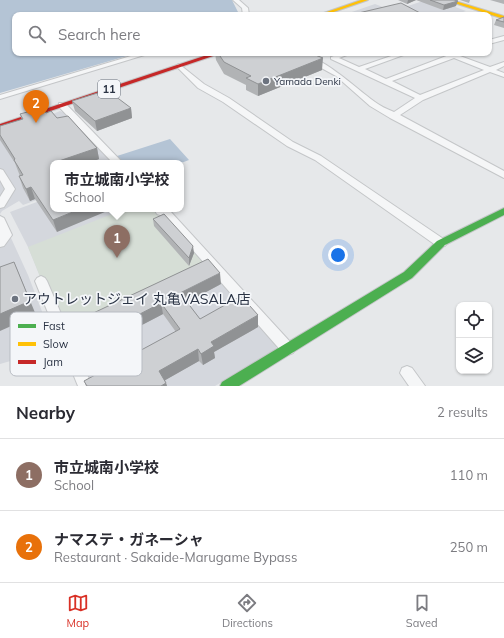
<!DOCTYPE html>
<meta charset="utf-8">
<style>
:root{--surface:#fff;--page:#f2f2f3;--text:#2b2b33;--muted:#7c7c81;--line:#e1e1e2;--accent:#d93025}
body{margin:0;font-family:Mulish,"Noto Sans JP",sans-serif;background:var(--page);color:var(--text)}
.controls{position:absolute;right:12px;bottom:12px;display:grid;overflow:hidden;border-radius:8px;box-shadow:0 1px 3px #0004}
.controls button{width:36px;height:36px;display:grid;place-items:center;padding:0;border:0;border-bottom:1px solid var(--line);background:var(--surface);color:var(--text);font:20px sans-serif}
.you{position:absolute;left:338px;top:255px;width:14px;height:14px;margin:-10px;border:3px solid #fff;border-radius:50%;background:#1a73e8;box-shadow:0 0 0 6px #1a73e833}
.badge{display:grid;place-items:center;width:26px;height:26px;border-radius:50%;background:var(--accent);color:#fff;font-size:13px;font-weight:700}
.pin{position:absolute;translate:-50% -33px;filter:drop-shadow(0 1px 2px #0008)}
.pin::after{content:'';position:absolute;top:21px;width:14px;height:12px;background:inherit;clip-path:polygon(0 0,100% 0,50% 100%)}
.popup{position:absolute;left:50px;top:160px;width:134px;height:52px;box-sizing:border-box;display:grid;place-content:center;border-radius:8px;background:var(--surface);filter:drop-shadow(0 1px 3px #0005);font-size:13px;white-space:nowrap;color:var(--muted)}
.popup b{font-size:15px;color:var(--text)}
.popup::after{content:'';position:absolute;left:50%;top:100%;margin-left:-8px;border:8px solid transparent;border-top-color:var(--surface)}
.list{margin:0;padding:0;list-style:none}
h2{display:flex;justify-content:space-between;align-items:center;height:52px;margin:0;padding:0 16px;font-size:17px}
h2 small{font-size:13px;font-weight:400;color:var(--muted)}
.list li{display:grid;grid-template-columns:26px 1fr auto;gap:12px;align-items:center;box-sizing:border-box;height:72px;padding:0 16px;border-top:1px solid var(--line)}
.list b{display:block;font-size:15px;white-space:nowrap}
.list p{margin:0;font-size:13px;white-space:nowrap;color:var(--muted)}
.list em{font-size:13px;font-style:normal;color:var(--muted)}
.icon{flex:none;width:22px;height:22px;fill:none;stroke:currentColor;stroke-width:2;stroke-linecap:round;stroke-linejoin:round}
.map{position:relative;flex:none;width:504px;height:386px;overflow:hidden}
.search{position:absolute;background:var(--surface);box-shadow:0 1px 3px #0004;left:12px;right:12px;top:12px;height:44px;display:flex;align-items:center;gap:10px;box-sizing:border-box;padding:0 14px;border-radius:8px;color:var(--muted);font-size:15px}
.sheet{height:196px;background:var(--surface)}
nav{display:flex;justify-content:space-around;align-items:center;box-sizing:border-box;height:56px;border-top:1px solid var(--line);background:var(--surface);font-size:11px;color:var(--muted)}
nav a{display:grid;justify-items:center;gap:2px}
nav .on{color:var(--accent)}
.map>svg:first-child{display:block}
.built{fill:#d4d7dd}
.green{fill:#d6ded6}
.water{fill:#b4c4d5}
.lines{fill:none;stroke-linecap:round;stroke-linejoin:round}
.street-casing{stroke:#c4c6c8;stroke-width:2}
.fast-casing{stroke:#c4c6c8;stroke-width:2}
.slow-casing{stroke:#c4c6c8;stroke-width:2}
.jam-casing{stroke:#c4c6c8;stroke-width:2}
.street{fill:#f5f6f7;fill-rule:evenodd}
.fast{fill:#4caf50;fill-rule:evenodd}
.slow{fill:#ffc107;fill-rule:evenodd}
.jam{fill:#c62828;fill-rule:evenodd}
.wall{fill:#b1b3b5}
.shaded-wall{fill:#909294}
.building{fill:#ced0d3;stroke:#909294}
.poi-dot{fill:#6c737f;stroke:#f4f6f9;stroke-width:1.5}
.labels{text-anchor:middle;stroke-width:3.5;stroke-linejoin:round;paint-order:stroke}
.far-poi-label{font-size:10px;fill:#2b3445;stroke:#f4f6f9;text-anchor:start}
.shield{fill:#f4f6f9;stroke:#676e7b;stroke-width:1}
.shield-label{font-size:11px;font-weight:bold;fill:#2b3445}
.near-poi-label{font-size:14px;fill:#2b3445;stroke:#f4f6f9;text-anchor:start}
.key{fill:#f4f6f9;stroke:#b8bcc3;stroke-width:1}
.key-label{font-size:11px;fill:#2b3445}
</style>
<div class="map">
<svg width="504" height="386" viewBox="0 0 504 386">
<rect width="100%" height="100%" fill="#e6e8ea"/>
<path class="built" d="M426,0h11l29,11 -12,4h-111l32,-11 18,7z
M60,111l7,3 46,49h-60v31l-30,11 -4,-4 -17,10 -2,3 28,61 28,73 -56,16v-227z
M53,196v13h100l6,7h5l113,130 -3,5 -59,35h-130l-57,-139 -18,-35z"/>
<path class="green" d="M125,209h28l6,7h5l46,53 -144,72 -38,-94z"/>
<path class="water" d="M0,0h232l6,12 -1,3h-222v38h122l-137,40z
M170,139l19,21 -8,3h-58l-6,-7z"/>
<g class="lines">
<g class="street-casing">
<path id="street" d="M233,0h6l9,8 1,7h-6l-1,-7z
M504,36v4l-15,4v-4z
M141,53h10l-151,46v-4z
M294,53c26,0 60,34 81,49 5,4 12,7 19,10l21,-14 -84,-39v-2l11,-4h10l-13,5 20,9 41,-14h9l-44,16 21,10 63,-24 1,-1 14,-1 -4,3 30,11 14,-5v4l-8,4 8,3v4l-14,-5 -67,28 -23,15 104,56v7l-114,-60 -20,-12 -34,-30zM454,58l30,12 -64,25 -28,-14z
M179,64l25,20 25,14 64,44 28,14 124,84 2,3 -2,3h-8l-122,-86 -28,-14 -64,-44 -25,-14 -21,-21v-2z
M59,103h6l58,60h-10l-54,-56z
M0,169l3,1 12,19 -11,18 -4,1v-11l5,-8 -5,-9z
M154,209h10l7,3 122,133 2,4 -2,4 -5,2 -5,-2 -120,-137 -6,-2z
M0,216l4,2 8,17 -8,11 -4,1z
M41,276l4,2 2,3 45,105h-14l-43,-105 2,-3z
M407,366l5,2 13,18h-16l-9,-13 2,-5z"/>
</g>
<g class="fast-casing">
<path id="fast" d="M504,208v7l-59,30 -33,33 -173,108h-19l2,-4 182,-110 33,-31z"/>
</g>
<g class="slow-casing">
<path id="slow" d="M361,0h7l-43,15h-7z
M445,0h7l52,16v3z"/>
</g>
<g class="jam-casing">
<path id="jam" d="M213,53h9l-222,75v-4z"/>
</g>
<use href="#street" class="street"/>
<use href="#fast" class="fast"/>
<use href="#slow" class="slow"/>
<use href="#jam" class="jam"/>
</g>
<path class="wall" d="M398,0h56l2,6 -13,4 -27,-10 -9,4z
M460,0h10l-1,3z
M490,0h14v4z
M504,17v11l-10,-3 2,-5z
M215,53h95l12,17 -64,26 -12,-6v-5l-22,-11 -8,-14z
M72,101l59,7 1,10 -35,13 -22,-20z
M46,113l11,5 40,30 2,11 -10,4h-36l4,69 -22,-33 -5,2 -7,-13 -4,-12h1l-2,-5 -3,-8 -15,-23v-14l22,-6 -2,-6z
M153,219l41,34 -5,13 -35,-40z
M221,284l-34,18 13,17 58,-4v12l-44,25 1,6 -12,7 -4,-4 -34,19 2,6h-81l-2,-5 92,-49 -13,-18 -23,12 -3,5 -53,26 -10,-21 -4,-12z"/>
<path class="shaded-wall" d="M408,0h8l-9,4z
M458,1l-2,5 -13,4 1,-5z
M323,58l-1,12 -64,26v-12z
M131,108l1,10 -35,13 -2,-10z
M97,148l2,11 -10,4h-36z
M31,187l4,12 -5,2 -4,-12z
M80,209h32l-55,23 -4,-12z
M193,246l1,7 -5,13v-8z
M14,262l22,53 -36,16v-17z
M220,273l1,11 -39,21 -2,-12z
M161,303l2,11 -23,12 -3,5 -53,26 -4,-11 58,-31z
M258,315v12l-44,25 1,6 -12,7 -2,-11 10,-12z
M198,349l1,12 -37,21 -3,-11z
M166,383l1,3h-6z"/>
<path class="building" d="M430,0h24l4,1 -14,4z
M401,3l21,11 -4,1h-68z
M504,17v5l-8,-2z
M218,53h92l13,5 -65,26 -12,-6 5,-2 -27,-14z
M107,90l24,18 -36,13 -23,-20z
M42,108l4,5 5,-2 6,7 11,-2 29,32 -44,15v46h27l-27,11 -22,-33 -5,2 -7,-13 4,-1 -9,-15 1,-1 -15,-24v-9l23,-7 -3,-5z
M164,214l29,32 -4,12 -36,-39z
M208,259l12,14 -40,20 20,26 41,-23 17,19 -47,27 3,4 -13,8 -3,-5 -39,22 7,12 -5,3h-74l-3,-5 96,-52 -19,-26 -23,12 -4,4 -54,27 -10,-22z
M14,262l16,39 -30,13v-47z"/>
<g class="poi-dot">
<circle cx="266" cy="81" r="4"/>
<circle cx="15" cy="299" r="4"/>
</g>
<g class="labels">
<g class="far-poi-label">
<text x="274" y="85">Yamada Denki</text>
</g>
<rect class="shield" x="98" y="80" width="22" height="18" rx="3"/>
<g class="shield-label">
<text x="109" y="93">11</text>
</g>
<g class="near-poi-label">
<text x="23" y="304">アウトレットジェイ 丸亀VASALA店</text>
</g>
</g>
<rect x="10" y="312" width="132" height="64" rx="6" class="key"/>
<rect x="18" y="324" width="18" height="4" fill="#4caf50"/>
<rect x="18" y="342" width="18" height="4" fill="#ffc107"/>
<rect x="18" y="360" width="18" height="4" fill="#c62828"/>
<g class="key-label">
<text x="43" y="330">Fast</text>
<text x="43" y="348">Slow</text>
<text x="43" y="366">Jam</text>
</g>
</svg>
<div class="controls">
<button><svg class="icon" aria-label="locate" viewBox="0 0 24 24"><circle cx="12" cy="12" r="6"/><path d="M12 2v4M12 18v4M2 12h4M18 12h4"/></svg></button>
<button><svg class="icon" aria-label="layers" viewBox="0 0 24 24"><path d="M12 4l9 5-9 5-9-5zM3 14l9 5 9-5"/></svg></button>
</div>
<div class="you"></div>
<div class="pin badge" style="left:117px;top:258px;background:#8d6e63">1</div>
<div class="popup"><b>市立城南小学校</b>School</div>
<div class="pin badge" style="left:36px;top:123px;background:#e8710a">2</div>
<div class="search"><svg class="icon" aria-label="search" viewBox="0 0 24 24"><circle cx="10" cy="10" r="6"/><path d="M15 15l6 6"/></svg>Search here</div>
</div>
<section class="sheet">
<h2>Nearby<small>2 results</small></h2>
<ul class="list">
<li><span class="badge" style="background:#8d6e63">1</span><div><b>市立城南小学校</b><p>School</p></div><em>110 m</em></li>
<li><span class="badge" style="background:#e8710a">2</span><div><b>ナマステ・ガネーシャ</b><p>Restaurant · Sakaide-Marugame Bypass</p></div><em>250 m</em></li>
</ul>
</section>
<nav>
<a class="on"><svg class="icon" aria-label="map" viewBox="0 0 24 24"><path d="M3 6l6-2 6 2 6-2v14l-6 2-6-2-6 2zM9 4v14M15 6v14"/></svg>Map</a>
<a><svg class="icon" aria-label="directions" viewBox="0 0 24 24"><path d="M12 3l9 9-9 9-9-9zM9 14v-3h6M13 9l2 2-2 2"/></svg>Directions</a>
<a><svg class="icon" aria-label="saved" viewBox="0 0 24 24"><path d="M7 4h10v16l-5-4-5 4z"/></svg>Saved</a>
</nav>
